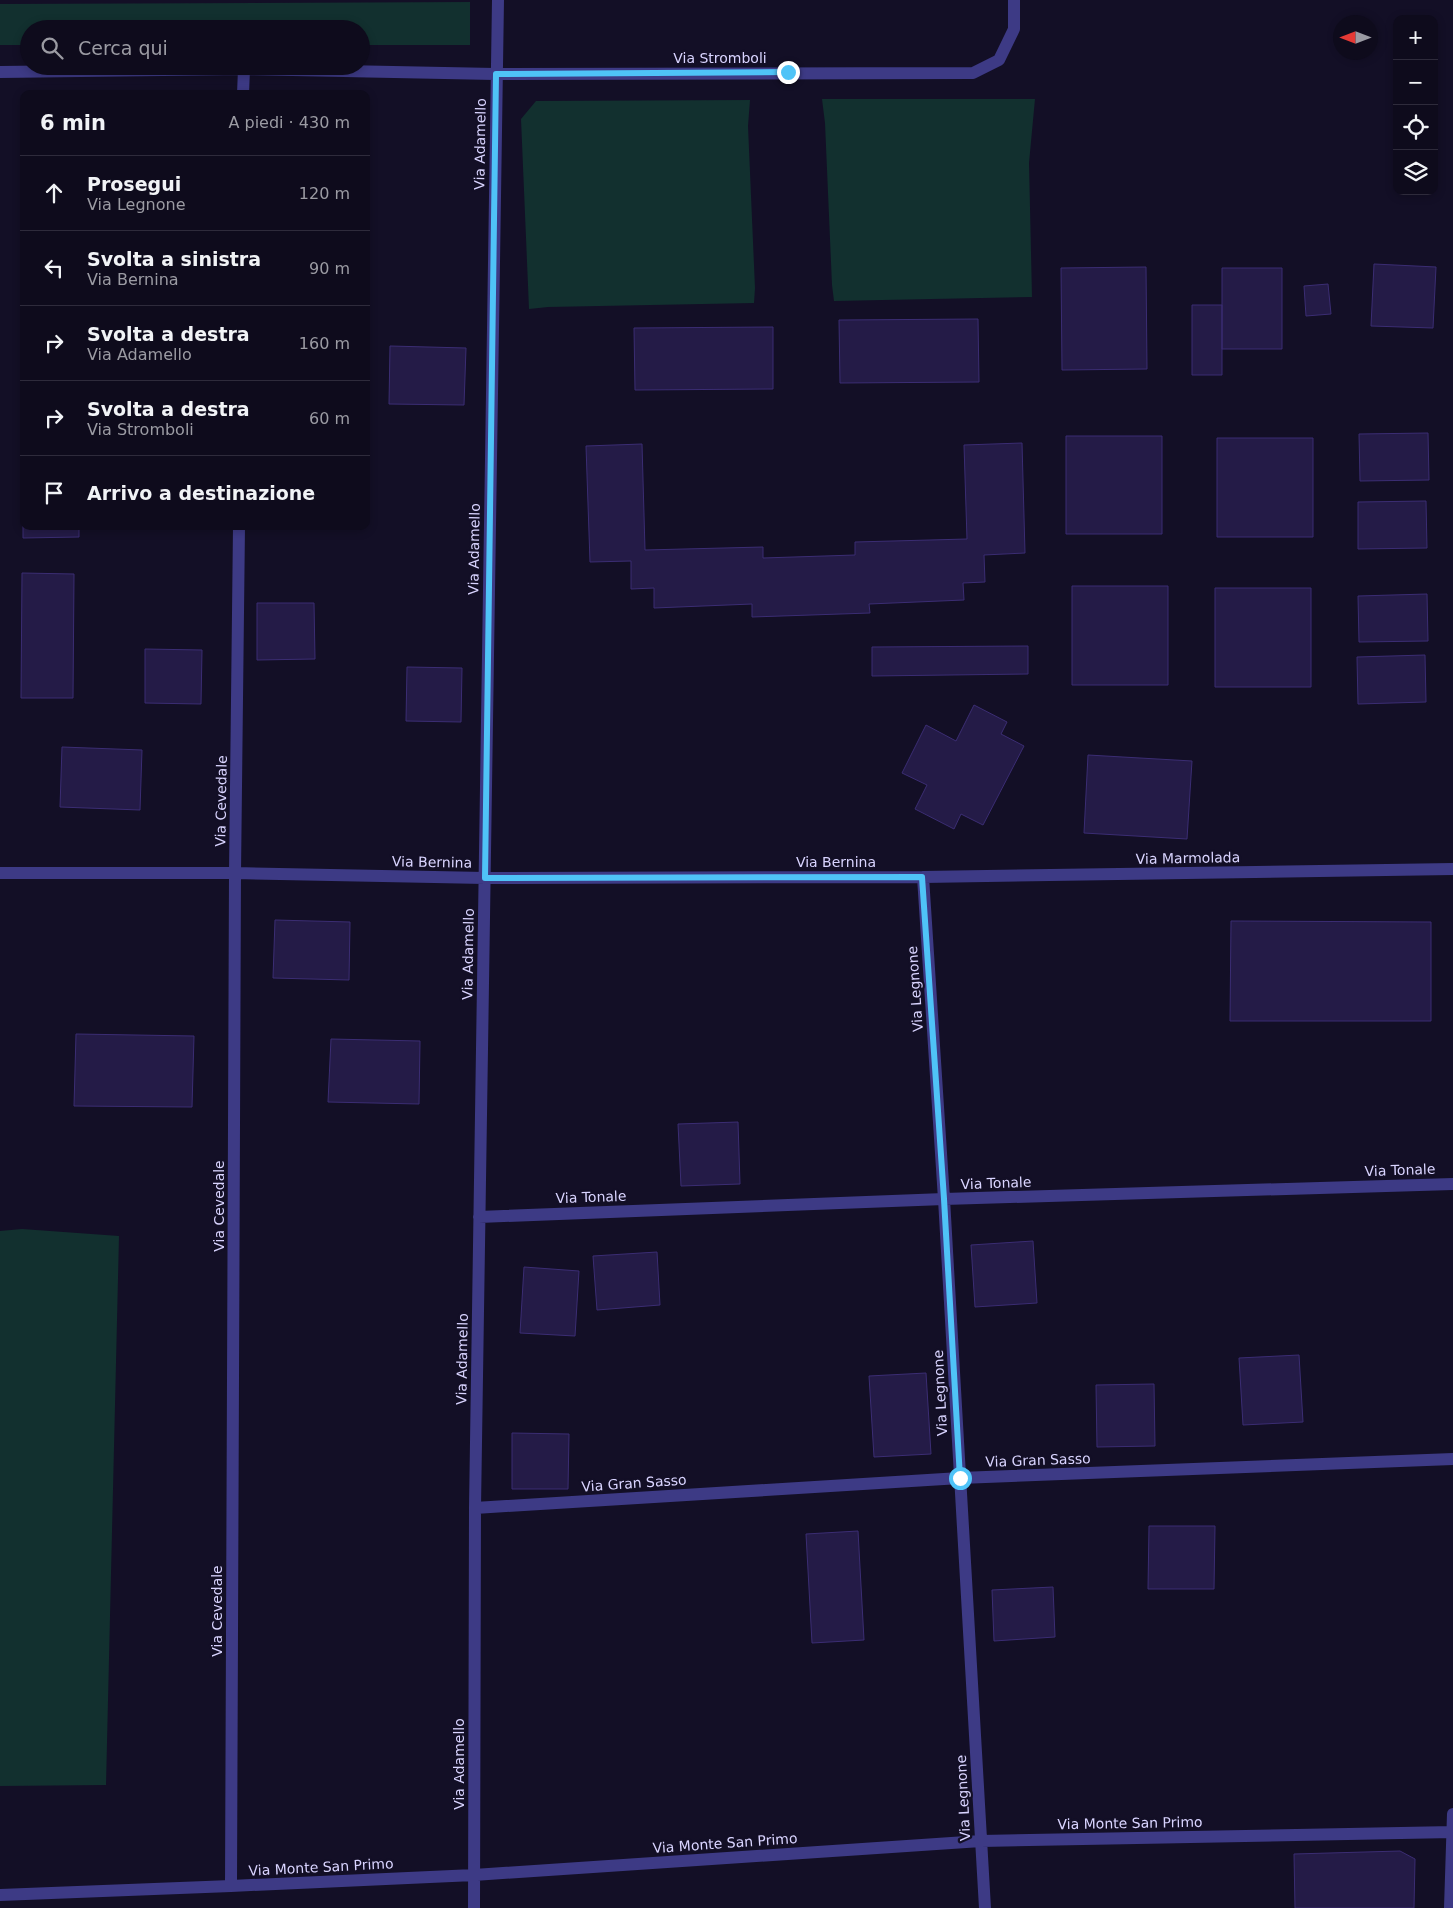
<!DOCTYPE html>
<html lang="it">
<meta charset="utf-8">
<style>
:root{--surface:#0e0b1c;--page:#171425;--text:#f1f3f6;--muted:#9b9ba3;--line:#2e2b3b}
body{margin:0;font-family:"DejaVu Sans",sans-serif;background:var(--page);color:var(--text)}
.controls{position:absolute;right:15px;top:15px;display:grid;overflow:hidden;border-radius:10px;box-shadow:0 2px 8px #0003}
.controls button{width:45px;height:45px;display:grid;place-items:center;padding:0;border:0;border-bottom:1px solid var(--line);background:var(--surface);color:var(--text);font:25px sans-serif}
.compass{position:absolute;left:1333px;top:15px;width:45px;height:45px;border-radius:50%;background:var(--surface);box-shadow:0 2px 8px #0003;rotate:270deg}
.stop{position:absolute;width:15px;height:15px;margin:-11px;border:4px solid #4fc3f7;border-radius:50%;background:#fff}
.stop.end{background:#4fc3f7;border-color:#fff;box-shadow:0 1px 5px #0008}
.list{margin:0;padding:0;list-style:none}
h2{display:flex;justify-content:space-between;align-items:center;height:65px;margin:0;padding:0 20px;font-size:21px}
h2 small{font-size:16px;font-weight:400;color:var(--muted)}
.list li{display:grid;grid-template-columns:32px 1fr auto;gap:15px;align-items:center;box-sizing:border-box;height:75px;padding:0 20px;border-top:1px solid var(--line)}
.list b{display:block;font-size:19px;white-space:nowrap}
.list p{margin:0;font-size:16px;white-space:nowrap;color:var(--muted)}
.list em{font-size:16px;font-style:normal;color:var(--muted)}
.icon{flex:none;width:28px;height:28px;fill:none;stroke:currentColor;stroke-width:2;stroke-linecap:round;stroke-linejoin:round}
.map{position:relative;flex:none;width:1453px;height:1908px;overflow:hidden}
.search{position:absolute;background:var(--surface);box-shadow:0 2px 8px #0003;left:20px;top:20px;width:350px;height:55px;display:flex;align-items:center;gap:12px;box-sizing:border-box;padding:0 18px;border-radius:28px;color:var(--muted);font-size:19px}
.panel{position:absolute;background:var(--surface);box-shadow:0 2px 8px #0003;left:20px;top:90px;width:350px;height:440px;border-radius:10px}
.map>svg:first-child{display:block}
.green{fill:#12302f}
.building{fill:#241b47;stroke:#3b2d73}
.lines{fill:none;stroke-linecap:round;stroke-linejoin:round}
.minor{stroke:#3d3a85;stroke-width:12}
.route{stroke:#4fc3f7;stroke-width:6}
.labels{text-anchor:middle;stroke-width:4.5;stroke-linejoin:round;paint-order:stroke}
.street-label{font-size:14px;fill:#d9d4ff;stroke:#130f26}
</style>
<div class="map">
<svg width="1453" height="1908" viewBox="0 0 1453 1908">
<rect width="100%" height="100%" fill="#130f26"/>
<path class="green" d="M470,2v43h-109v-16h-332v16h-29v-41z
M822,99h213l-6,64 3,134 -198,4 -2,-16 -7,-162z
M750,100l-2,26 7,162 -1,15 -206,4 -19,2 -8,-190 15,-18z
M22,1229l97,7 -13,549 -106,1v-555z"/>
<path class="building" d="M1374,264l62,3 -3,61 -62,-2z
M1146,267l1,102 -85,1 -1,-102z
M1222,268h60v81h-60z
M22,279l2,1v124h-3z
M1328,284l3,30 -25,2 -2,-30z
M1192,305h30v70h-30z
M978,319l1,63 -139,1 -1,-63z
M773,327v62l-138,1 -1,-62z
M390,346l76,2 -2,57 -75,-1z
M1428,433l1,47 -69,1 -1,-47z
M1066,436h96v98h-96z
M1217,438h96v99h-96z
M1022,443l3,110 -41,2 1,27 -22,1 1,17 -95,4 1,9 -118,4v-13l-98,4v-20l-23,1v-28l-41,1 -4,-116 56,-2 3,106 118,-3v11l92,-3v-13l112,-3 -3,-94z
M23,446l1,80h55v11l-56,1z
M1426,501l1,47 -69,1v-47z
M22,573l52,1 -1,124h-52z
M1072,586h96v99h-96z
M1215,588h96v99h-96z
M1427,594l1,47 -69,1 -1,-46z
M257,603h57l1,56 -58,1z
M1028,646v28l-156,2v-29z
M145,649l57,1 -1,54 -56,-1z
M1425,655l1,47 -68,2 -1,-47z
M407,667l55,1 -1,54 -55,-1z
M974,705l33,17 -6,12 23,12 -41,79 -22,-11 -7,15 -39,-20 12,-24 -25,-12 24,-48 30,16z
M62,747l80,3 -2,60 -80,-3z
M1088,755l104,6 -5,78 -103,-6z
M275,920l75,2 -1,58 -76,-2z
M1231,921l200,1v99h-201z
M76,1034l118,2 -2,71 -118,-1z
M331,1039l89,2 -1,63 -91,-2z
M738,1122l2,62 -59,2 -3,-62z
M1033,1241l4,62 -62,4 -4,-62z
M657,1252l3,53 -63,5 -4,-54z
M524,1267l55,4 -4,65 -55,-3z
M1299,1355l4,67 -60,3 -4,-67z
M926,1373l5,81 -57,3 -5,-81z
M1154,1384l1,62 -58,1 -1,-62z
M512,1433l57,1 -1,55h-56z
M1149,1526h66l-1,63h-66z
M858,1531l6,109 -52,3 -6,-109z
M1053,1587l2,50 -61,4 -2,-51z
M1400,1851l15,8 -1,49h-119l-1,-54z"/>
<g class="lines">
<path class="minor" d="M0,72l244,-3 251,5 478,-1 26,-13 15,-31v-29
M243,94l1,-25
M0,873h235l250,5 438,-1 530,-8
M923,877l21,322 41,709
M479,1217l465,-18 509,-15
M475,1508l485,-30 493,-19
M231,1886l4,-1013 4,-347
M0,1895l231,-9 243,-11 507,-34 472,-9
M474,1908l1,-400 23,-1508
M1450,1908l3,-94"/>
</g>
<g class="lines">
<path class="route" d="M788,72l-292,2 -11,804 437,-1 22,322 16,279"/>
</g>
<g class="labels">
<g class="street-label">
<text x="720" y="63">Via Stromboli</text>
<text transform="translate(480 144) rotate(-89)" y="5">Via Adamello</text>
<text transform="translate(474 549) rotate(-89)" y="5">Via Adamello</text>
<text transform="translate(221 801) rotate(-89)" y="5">Via Cevedale</text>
<text transform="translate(1188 858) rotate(-1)" y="5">Via Marmolada</text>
<text transform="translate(432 862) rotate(1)" y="5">Via Bernina</text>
<text x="836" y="867">Via Bernina</text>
<text transform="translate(468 954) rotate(-89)" y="5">Via Adamello</text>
<text transform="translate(915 989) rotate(-94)" y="5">Via Legnone</text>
<text transform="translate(1400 1170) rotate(-2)" y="5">Via Tonale</text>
<text transform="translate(996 1183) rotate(-2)" y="5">Via Tonale</text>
<text transform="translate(591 1197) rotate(-2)" y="5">Via Tonale</text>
<text transform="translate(219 1206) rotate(-90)" y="5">Via Cevedale</text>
<text transform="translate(462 1359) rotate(-89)" y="5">Via Adamello</text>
<text transform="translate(940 1393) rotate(-93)" y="5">Via Legnone</text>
<text transform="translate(1038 1460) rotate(-2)" y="5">Via Gran Sasso</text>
<text transform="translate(634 1483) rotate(-4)" y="5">Via Gran Sasso</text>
<text transform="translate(217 1611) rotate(-90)" y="5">Via Cevedale</text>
<text transform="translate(459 1764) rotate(-90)" y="5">Via Adamello</text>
<text transform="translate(963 1798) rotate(-93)" y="5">Via Legnone</text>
<text transform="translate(1130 1823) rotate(-1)" y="5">Via Monte San Primo</text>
<text transform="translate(725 1843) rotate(-4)" y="5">Via Monte San Primo</text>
<text transform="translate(321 1867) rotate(-3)" y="5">Via Monte San Primo</text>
</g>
</g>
</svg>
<div class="controls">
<button>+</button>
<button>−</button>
<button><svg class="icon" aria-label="locate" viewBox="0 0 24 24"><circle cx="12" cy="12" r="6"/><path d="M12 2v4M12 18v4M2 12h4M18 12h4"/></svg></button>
<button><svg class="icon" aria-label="layers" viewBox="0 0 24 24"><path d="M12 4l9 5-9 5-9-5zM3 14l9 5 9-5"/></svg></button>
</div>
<svg class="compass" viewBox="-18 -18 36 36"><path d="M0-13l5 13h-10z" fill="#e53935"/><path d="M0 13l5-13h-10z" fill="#9b9ba3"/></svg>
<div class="stop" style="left:960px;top:1478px"></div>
<div class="stop end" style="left:788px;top:72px"></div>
<div class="search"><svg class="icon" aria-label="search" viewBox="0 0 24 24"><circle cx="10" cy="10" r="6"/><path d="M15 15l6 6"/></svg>Cerca qui</div>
<section class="panel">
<h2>6 min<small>A piedi · 430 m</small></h2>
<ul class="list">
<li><svg class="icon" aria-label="ahead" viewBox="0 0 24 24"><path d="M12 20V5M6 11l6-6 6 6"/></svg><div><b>Prosegui</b><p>Via Legnone</p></div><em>120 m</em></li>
<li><svg class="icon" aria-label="left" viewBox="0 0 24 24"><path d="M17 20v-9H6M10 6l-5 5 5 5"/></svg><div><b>Svolta a sinistra</b><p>Via Bernina</p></div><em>90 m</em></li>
<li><svg class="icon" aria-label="right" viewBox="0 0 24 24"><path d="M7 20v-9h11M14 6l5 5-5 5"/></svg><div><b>Svolta a destra</b><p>Via Adamello</p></div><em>160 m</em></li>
<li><svg class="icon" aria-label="right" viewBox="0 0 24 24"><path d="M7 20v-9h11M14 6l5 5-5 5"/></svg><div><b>Svolta a destra</b><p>Via Stromboli</p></div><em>60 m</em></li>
<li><svg class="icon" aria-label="arrive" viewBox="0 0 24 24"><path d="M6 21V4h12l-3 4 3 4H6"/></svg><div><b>Arrivo a destinazione</b></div></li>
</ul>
</section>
</div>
